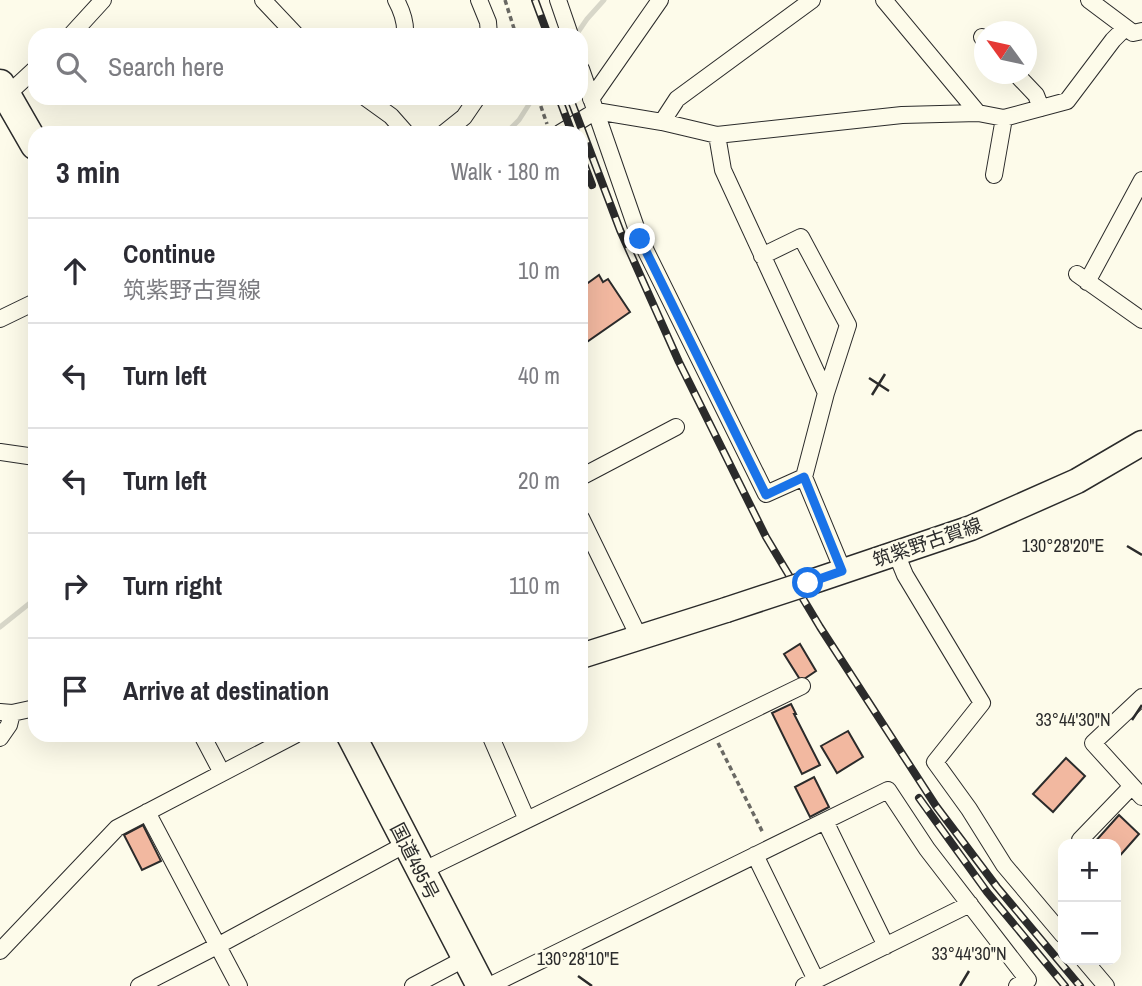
<!DOCTYPE html>
<meta charset="utf-8">
<style>
:root{--surface:#fff;--page:#f2f2f3;--text:#2b2b33;--muted:#7c7c81;--line:#e1e1e2}
body{margin:0;font-family:"Archivo Narrow","Noto Sans JP",sans-serif;background:var(--page);color:var(--text)}
.controls{position:absolute;right:21px;bottom:21px;display:grid;overflow:hidden;border-radius:14px;box-shadow:0 7px 28px #0002}
.controls button{width:63px;height:63px;display:grid;place-items:center;padding:0;border:0;border-bottom:2px solid var(--line);background:var(--surface);color:var(--text);font:35px sans-serif}
.compass{position:absolute;left:974px;top:21px;width:63px;height:63px;border-radius:50%;background:var(--surface);box-shadow:0 7px 28px #0002;rotate:303deg}
.stop{position:absolute;width:21px;height:21px;margin:-16px;border:5px solid #1a73e8;border-radius:50%;background:#fff}
.stop.end{background:#1a73e8;border-color:#fff;box-shadow:0 2px 7px #0008}
.list{margin:0;padding:0;list-style:none}
h2{display:flex;justify-content:space-between;align-items:center;height:91px;margin:0;padding:0 28px;font-size:30px}
h2 small{font-size:23px;font-weight:400;color:var(--muted)}
.list li{display:grid;grid-template-columns:46px 1fr auto;gap:21px;align-items:center;box-sizing:border-box;height:105px;padding:0 28px;border-top:2px solid var(--line)}
.list b{display:block;font-size:26px;white-space:nowrap}
.list p{margin:0;font-size:23px;white-space:nowrap;color:var(--muted)}
.list em{font-size:23px;font-style:normal;color:var(--muted)}
.icon{flex:none;width:38px;height:38px;fill:none;stroke:currentColor;stroke-width:2;stroke-linecap:round;stroke-linejoin:round}
.map{position:relative;flex:none;width:1142px;height:986px;overflow:hidden}
.search{position:absolute;background:var(--surface);box-shadow:0 7px 28px #0002;left:28px;top:28px;width:560px;height:77px;display:flex;align-items:center;gap:18px;box-sizing:border-box;padding:0 24px;border-radius:21px;color:var(--muted);font-size:26px}
.panel{position:absolute;background:var(--surface);box-shadow:0 7px 28px #0002;left:28px;top:126px;width:560px;height:616px;border-radius:21px}
.map>svg:first-child{display:block}
.lines{fill:none;stroke-linecap:round;stroke-linejoin:round}
.stream{stroke:#d8d7c9;stroke-width:5}
.building{fill:#f2b8a0;stroke:#2b2b2b;stroke-width:2}
.street-casing{stroke:#2b2b2b;stroke-width:18}
.primary-casing{stroke:#2b2b2b;stroke-width:27}
.highway-casing{stroke:#2b2b2b;stroke-width:31}
.path{stroke:#6a6964;stroke-width:3.5;stroke-dasharray:5 3.5;stroke-linecap:butt}
.street{stroke:#fdfbea;stroke-width:16}
.primary{stroke:#fdfbea;stroke-width:24}
.highway{stroke:#fdfbea;stroke-width:28}
.rail-casing{stroke:#2b2b2b;stroke-width:8}
.rail{stroke:#fdfbea;stroke-width:5;stroke-dasharray:16;stroke-linecap:butt}
.primary-bridge-casing{stroke:#2b2b2b;stroke-width:27;stroke-linecap:butt}
.primary-bridge{stroke:#fdfbea;stroke-width:24}
.route{stroke:#1a73e8;stroke-width:9}
.ticks{fill:none;stroke:#2b2b2b;stroke-width:2.5}
.labels{text-anchor:middle;stroke-width:5;stroke-linejoin:round;paint-order:stroke}
.street-label{font-size:19px;fill:#2b2b2b;stroke:#fdfbea}
.ticks-label{font-size:18px;text-anchor:middle;fill:#2b2b2b;stroke:#fdfbea;stroke-width:5;stroke-linejoin:round;paint-order:stroke}
</style>
<div class="map">
<svg width="1142" height="986" viewBox="0 0 1142 986">
<rect width="100%" height="100%" fill="#fdfbea"/>
<g class="lines">
<path class="stream" d="M576,35l11,-16 17,-19
M506,133l13,-13 14,-22
M0,627l35,-28"/>
</g>
<path class="building" d="M599,275l4,7 5,-3 22,33 -49,34v-58z
M800,644l16,27 -15,10 -17,-27z
M791,704l5,10h-2l26,51 -18,9 -30,-61z
M848,731l15,26 -26,16 -16,-27z
M1066,758l19,18 -32,36 -20,-18z
M814,777l15,30 -19,10 -15,-30z
M1119,815l20,19 -23,26v-16h-23z
M143,825l18,36 -19,9 -18,-35z"/>
<g class="lines">
<g class="street-casing">
<path id="street" d="M263,0l33,35
M396,0c6,11 10,23 9,35
M479,0l9,22 1,13
M558,0l12,35
M884,0l94,113
M1089,0l44,33 9,-2
M71,35l32,-35
M982,37l2,3
M581,69l59,170 126,255 38,-17 22,-84 -103,-223 -6,-35
M1016,74l20,21 5,13
M7,95l28,-26
M366,98l25,18 15,17
M591,99l69,-99
M662,122l15,-23 135,-99
M444,133l20,-16 13,-19
M560,133l36,-22 66,11 55,13 185,-20 76,-2 26,5 63,-17 46,-61 12,-12
M994,175l10,-57
M762,256l39,-19 47,88 -22,68
M1077,274l65,46
M1087,282l55,-102
M0,319l35,-17
M0,452l35,5
M581,477l95,-50
M804,477l39,94
M581,518l58,119
M896,553l9,22 77,128 -47,59 34,47 35,56 59,70
M1142,697l-49,46 49,54
M0,712l12,1 23,-5
M202,735l20,38
M490,735l37,85
M0,738l9,-13 3,-12
M147,812l92,174
M825,821l61,125
M1080,840l52,-54
M755,855l61,125
M420,872l382,-186
M0,951l117,-123 178,-93
M1084,960l22,26
M139,986l80,-41 187,-101
M413,986l53,-28
M489,986l399,-196 39,59 101,131 -11,6
M804,986l166,-82"/>
</g>
<g class="primary-casing">
<path id="primary" d="M808,583l163,-55 106,-47 65,-38
M581,656l145,-46"/>
</g>
<g class="highway-casing">
<path id="highway" d="M0,84l35,61
M351,735l130,251"/>
</g>
<path class="path" d="M505,0l11,35
M538,98l9,26
M718,743l45,90"/>
<use href="#street" class="street"/>
<use href="#primary" class="primary"/>
<use href="#highway" class="highway"/>
<g class="rail-casing">
<path id="rail" d="M535,0l13,35
M559,98l13,35
M570,98l50,132 59,132 87,175 54,90 116,179 61,81 83,99
M581,156l11,29
M919,798l68,94 78,94"/>
</g>
<use href="#rail" class="rail"/>
<g class="primary-bridge-casing">
<path id="primary-bridge" d="M726,610l82,-27"/>
</g>
<use href="#primary-bridge" class="primary-bridge"/>
</g>
<g class="lines">
<path class="route" d="M640,239l126,256 38,-18 38,94 -34,12"/>
</g>
<path class="ticks" d="M869,378l20,13M872,395l13,-21M1127,546l15,9M1132,720l10,-15M578,976l14,10M960,986l9,-15"/>
<g class="labels">
<g class="street-label">
<text transform="translate(927 542) rotate(-19)" y="7">筑紫野古賀線</text>
<text transform="translate(415 861) rotate(63)" y="7">国道495号</text>
</g>
</g>
<g class="ticks-label">
<text x="1063" y="552">130°28'20"E</text>
<text x="1073" y="726">33°44'30"N</text>
<text x="969" y="960">33°44'30"N</text>
<text x="578" y="965">130°28'10"E</text>
</g>
</svg>
<div class="controls">
<button>+</button>
<button>−</button>
</div>
<svg class="compass" viewBox="-18 -18 36 36"><path d="M0-13l5 13h-10z" fill="#e53935"/><path d="M0 13l5-13h-10z" fill="#7c7c81"/></svg>
<div class="stop" style="left:808px;top:583px"></div>
<div class="stop end" style="left:640px;top:239px"></div>
<div class="search"><svg class="icon" aria-label="search" viewBox="0 0 24 24"><circle cx="10" cy="10" r="6"/><path d="M15 15l6 6"/></svg>Search here</div>
<section class="panel">
<h2>3 min<small>Walk · 180 m</small></h2>
<ul class="list">
<li><svg class="icon" aria-label="ahead" viewBox="0 0 24 24"><path d="M12 20V5M6 11l6-6 6 6"/></svg><div><b>Continue</b><p>筑紫野古賀線</p></div><em>10 m</em></li>
<li><svg class="icon" aria-label="left" viewBox="0 0 24 24"><path d="M17 20v-9H6M10 6l-5 5 5 5"/></svg><div><b>Turn left</b></div><em>40 m</em></li>
<li><svg class="icon" aria-label="left" viewBox="0 0 24 24"><path d="M17 20v-9H6M10 6l-5 5 5 5"/></svg><div><b>Turn left</b></div><em>20 m</em></li>
<li><svg class="icon" aria-label="right" viewBox="0 0 24 24"><path d="M7 20v-9h11M14 6l5 5-5 5"/></svg><div><b>Turn right</b></div><em>110 m</em></li>
<li><svg class="icon" aria-label="arrive" viewBox="0 0 24 24"><path d="M6 21V4h12l-3 4 3 4H6"/></svg><div><b>Arrive at destination</b></div></li>
</ul>
</section>
</div>
